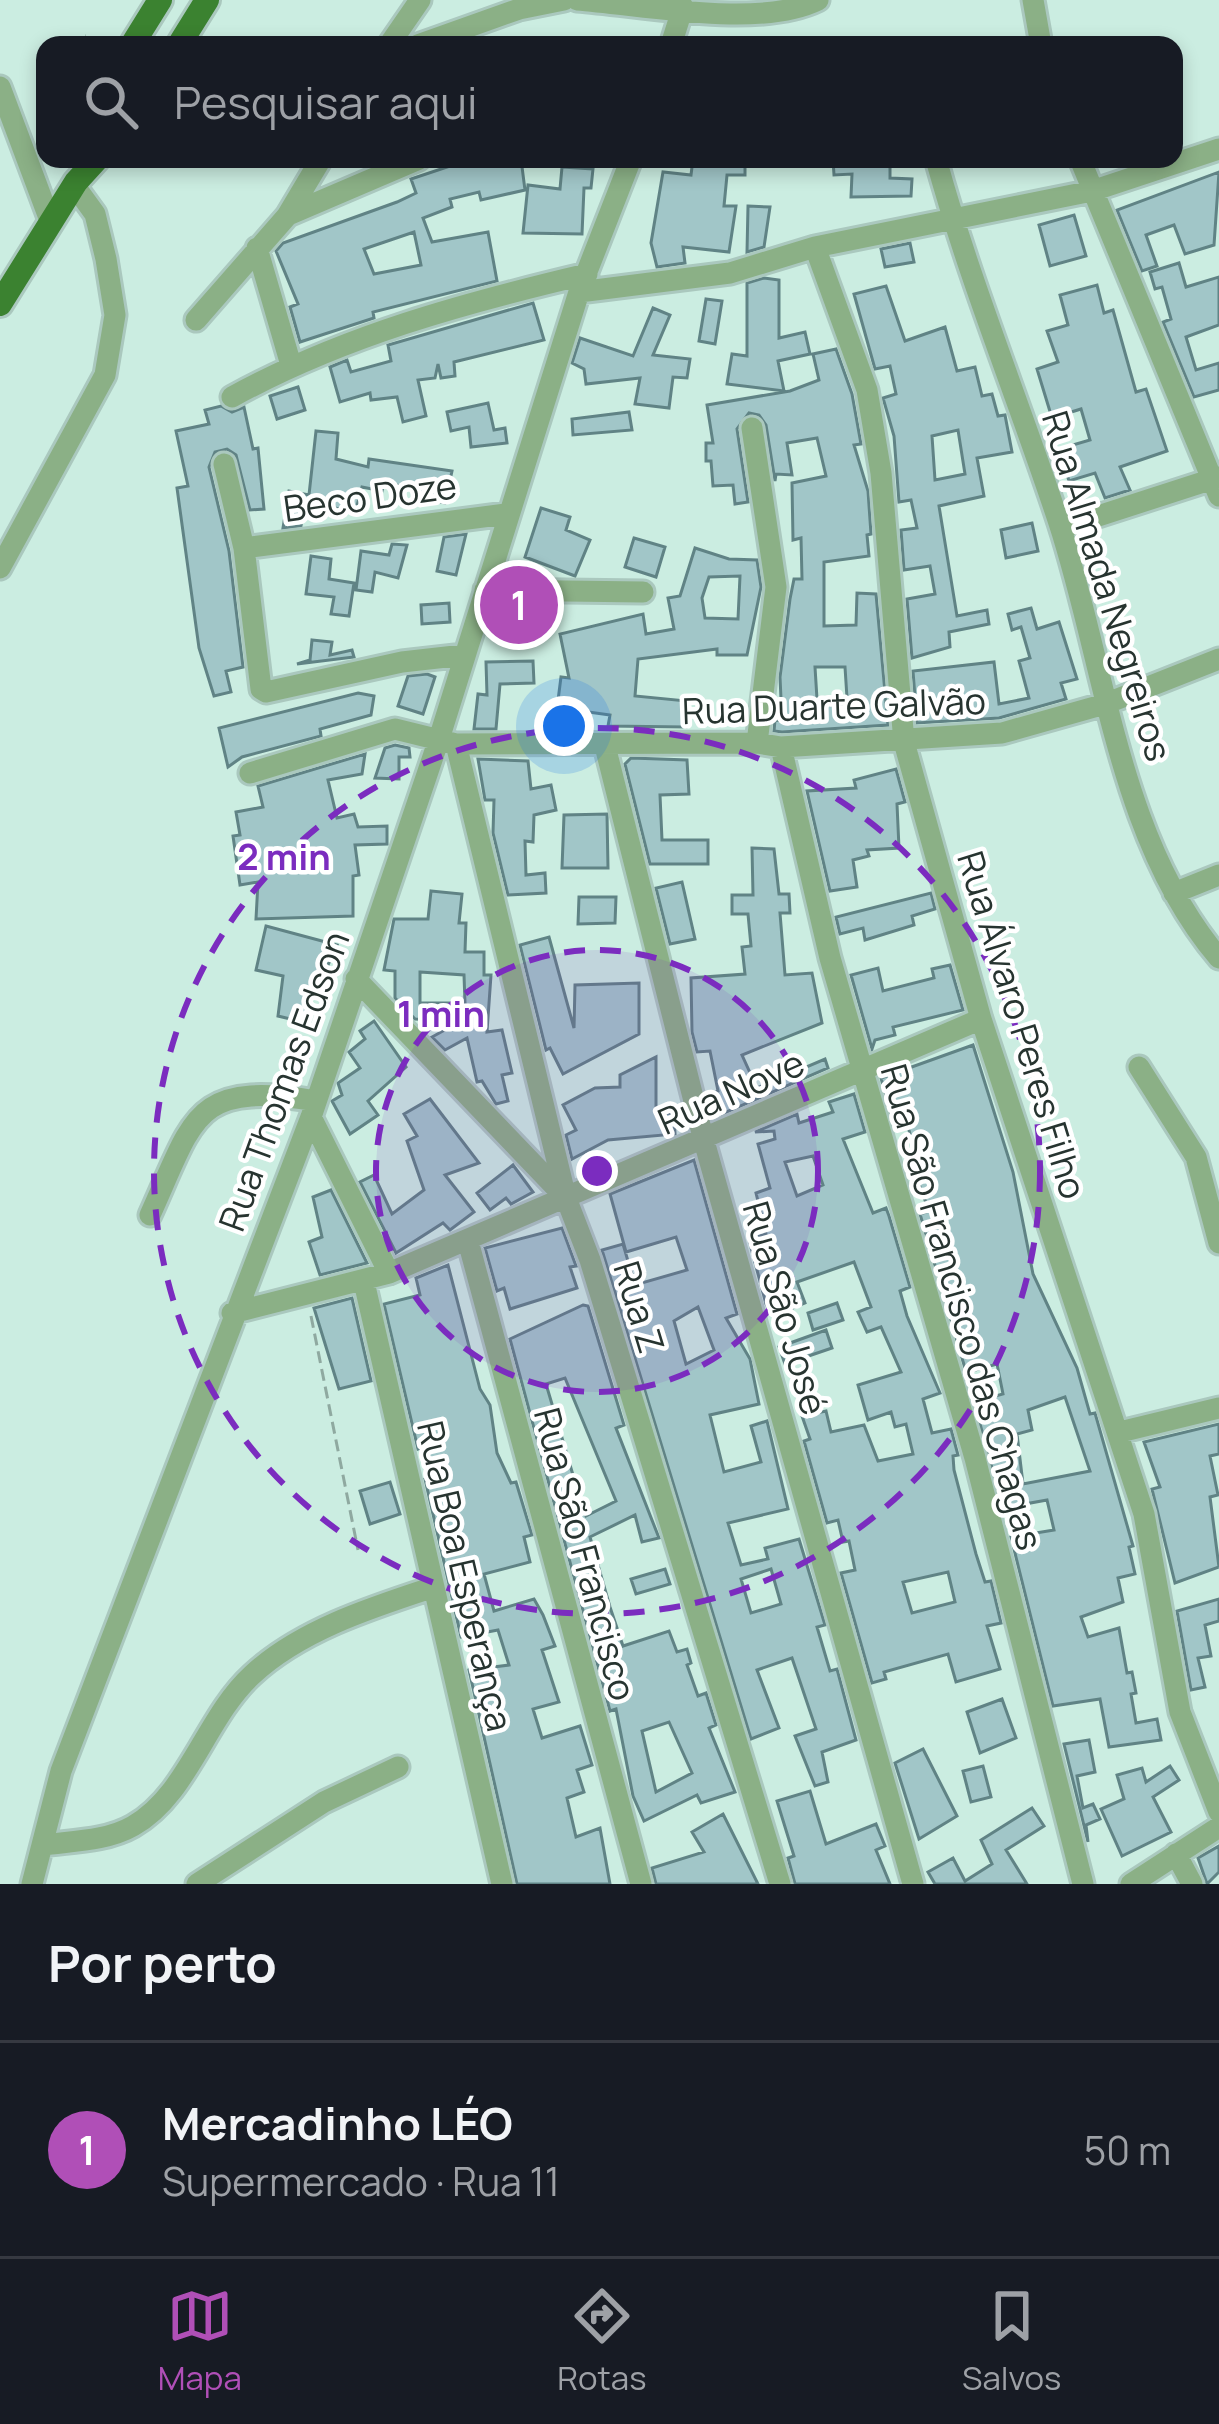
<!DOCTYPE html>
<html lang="pt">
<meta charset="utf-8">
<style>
:root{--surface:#171b24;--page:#20242c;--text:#f1f3f6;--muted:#9ea1a6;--line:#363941;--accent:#b04fb7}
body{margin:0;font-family:Manrope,sans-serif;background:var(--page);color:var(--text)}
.you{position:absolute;left:564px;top:726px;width:42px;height:42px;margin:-30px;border:9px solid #fff;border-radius:50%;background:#1a73e8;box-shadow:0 0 0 18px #1a73e833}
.badge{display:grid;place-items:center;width:78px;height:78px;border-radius:50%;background:var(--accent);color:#fff;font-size:39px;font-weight:700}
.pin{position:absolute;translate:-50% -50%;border:6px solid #fff;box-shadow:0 3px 12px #0006}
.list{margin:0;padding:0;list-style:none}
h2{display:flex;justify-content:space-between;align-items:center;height:156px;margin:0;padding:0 48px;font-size:51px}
h2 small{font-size:39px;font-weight:400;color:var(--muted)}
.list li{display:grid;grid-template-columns:78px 1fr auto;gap:36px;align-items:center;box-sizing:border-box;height:216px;padding:0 48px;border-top:3px solid var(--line)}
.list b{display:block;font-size:45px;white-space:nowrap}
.list p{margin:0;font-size:39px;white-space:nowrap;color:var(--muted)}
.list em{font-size:39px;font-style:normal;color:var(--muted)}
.icon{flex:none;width:66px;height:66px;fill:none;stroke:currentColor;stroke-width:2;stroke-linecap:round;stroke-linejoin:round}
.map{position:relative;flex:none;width:1219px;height:1884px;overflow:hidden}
.search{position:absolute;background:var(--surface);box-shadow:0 6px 18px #0003;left:36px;right:36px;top:36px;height:132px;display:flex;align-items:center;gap:30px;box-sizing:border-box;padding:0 42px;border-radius:24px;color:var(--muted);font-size:45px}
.sheet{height:372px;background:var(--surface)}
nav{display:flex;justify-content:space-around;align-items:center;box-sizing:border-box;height:168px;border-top:3px solid var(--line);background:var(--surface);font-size:33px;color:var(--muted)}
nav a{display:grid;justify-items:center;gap:6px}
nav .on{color:var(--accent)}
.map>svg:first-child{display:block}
.building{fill:#a1c6c8;stroke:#608385;stroke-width:3;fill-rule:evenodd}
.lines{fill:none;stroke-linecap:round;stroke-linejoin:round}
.minor-tunnel{stroke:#aac8be;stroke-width:21;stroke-dasharray:21 10;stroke-linecap:butt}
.minor-casing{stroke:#aac8be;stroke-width:27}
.major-casing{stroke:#aac8be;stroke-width:30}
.path{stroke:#8fa9a0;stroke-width:3;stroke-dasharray:12 6;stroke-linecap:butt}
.minor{stroke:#8bb086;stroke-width:21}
.major{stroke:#3b8230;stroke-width:24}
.ring{fill:none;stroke:#7b2cbf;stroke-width:6;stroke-dasharray:21 15}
.labels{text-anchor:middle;stroke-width:9;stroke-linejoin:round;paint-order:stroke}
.street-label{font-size:36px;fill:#273430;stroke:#fff}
.centre{fill:#7b2cbf;stroke:#fff;stroke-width:6}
.ring-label{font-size:36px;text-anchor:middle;font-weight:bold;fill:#7b2cbf;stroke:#fff;stroke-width:9;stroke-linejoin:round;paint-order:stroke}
</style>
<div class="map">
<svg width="1219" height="1884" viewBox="0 0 1219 1884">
<rect width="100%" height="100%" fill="#cbede1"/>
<path class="building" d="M471,159h50l4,31 -44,10 -2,-8 -29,7 2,8 -29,11 9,24 56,-10 9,49 -124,31 1,6 -74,24 -10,-35 8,-3 -22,-53 7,-8 114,-41 19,-9 -5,-14zM414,232l7,33 -47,9 -10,-25z
M693,159h52v16h-18l-3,31h12l-7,46 -46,-5 2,16 -28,4 -6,-24 12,-71 28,3z
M833,159h57v19l22,1 -1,17 -60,1 1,-23 -18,1z
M562,167l31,2 -2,19h-7l-2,46 -59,-1 5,-48 32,4z
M1219,172l-5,73 -29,9 -11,-29 -28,10 11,31 -15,5 -25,-61z
M748,206l22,1 -6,40 -17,5z
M1074,215l12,41 -36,10 -11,-41z
M910,243l4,19 -29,5 -4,-18z
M1179,263l7,24 33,-10v48l-33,12 10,33 23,-7v27l-25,7 -31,-75 8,-3 -9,-32 -7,2 -5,-17z
M764,278l15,2v58l26,-6 5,22 -32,7 6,30 -57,-7 5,-30 15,2v-73z
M1097,285l7,28 9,-3 23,82 10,-3 21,62 -47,16 10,23 -25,8 -10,-25 -26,8 -10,-32 31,-9 -9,-31 -29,9 -15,-49 21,-7 -11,-31 21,-6 -8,-30z
M886,286l19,55 40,-14 12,44 18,-4 7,29 10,-2 6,22 7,-1 7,37 -35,6 7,38 -45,10 18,110 30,-6 2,14 -40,8 1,15 -38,11 -5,-59 28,-5 -5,-28 -26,4 -3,-40 16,-2 -6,-28 -12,2 -5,-66 -11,-38 13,-4 -6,-28 -15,3 -21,-75zM958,430l7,44 -30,6 -3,-44z
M706,299l16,2 -7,43 -16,-3z
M533,303l11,37 -90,22 1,14 -14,2 -3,-14 -3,14 -17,2 8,36 -23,6 -6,-25 -26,3 -1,-7 -30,9 -10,-35 17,-7 4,12 40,-11 -3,-16z
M653,308l17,7 -17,40 37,4 -3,19 -14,-1 -4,31 -34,-4 5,-26 -54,6 -2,-15 -12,-6 8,-25 53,18z
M836,349l16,45 9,50 -7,1 14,46 3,43 -4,1 2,21 -45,6v64l32,-1 1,-32 19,1 12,131 -106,7 -8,-1 1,-11 7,1 -2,-44 10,-78 4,-20h8l-1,-41 -8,2 -1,-57 34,-7 -9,-38 -30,5 5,32 -16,-1 -1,7 -9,-56 -7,-10 -10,-2 -12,16 11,73 -13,2 -2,-19 -20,1 -2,-25h-5v-18h7l-6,-38 83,-14 29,-11 -6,-26zM815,667h30l2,31 -30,1z
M298,387l7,23 -28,9 -7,-23z
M488,403l6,27 11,-2 2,15 -36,4 -2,-20 -18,4 -4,-19z
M221,406l11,6 12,-5 9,42 5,-1 6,61 -14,1 -14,-55 -9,-6 -12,3 -6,15 20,84 14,116 -17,4 5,21 -17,4 -15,-48 -22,-160 11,-2 -12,-55 33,-7 -4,-14z
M629,412l3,18 -59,5 -1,-16z
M316,431l22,2 -2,26 32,8 1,-8 83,12 -7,32 -28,-6 2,-8 -35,-6 -2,8 -20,-4 -7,26 -28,-7 -1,10 -23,-4 -2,14 -18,2 6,-37 20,4z
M541,508l29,9 -4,13 24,10 -15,36 -50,-19z
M1032,523l6,28 -32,7 -5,-28z
M466,534l-10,41 -19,-4 7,-34z
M634,538l31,9 -9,30 -31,-10z
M392,544l15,1 -9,33 -23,-6 -3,20 -16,-2 5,-39 28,4z
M695,548l34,11 28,1 4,27 -14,68h-30v-6l-79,10 -3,37 52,5 -1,26 -78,-1 2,-11 -36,-5 -1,8 -17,-2 5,-39 8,1 -9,-44 83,-20 3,20 28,-5 -6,-31 12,-2zM740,576l-2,43 -33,-1 -3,-20 7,-21z
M311,556l20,3 -2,20 25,4 -5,33 -18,-2 3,-17 -28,-3z
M449,603l1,19 -28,2 -1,-19z
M499,605l39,1v18l-40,-1z
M1031,608l6,21 22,-7 18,57 -16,4 5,16 -67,19 -82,5 -4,-52 81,-9 5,42 30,-6 -10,-37 11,-3 -9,-31 -9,3 -4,-16z
M312,640l20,2 -2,13 22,-5 2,7 -57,7 13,-4z
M533,661l1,22 -34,1 -4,45h-22l4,-35 9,1 -1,-33z
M427,674l8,3 -12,37 -25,-8 10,-30z
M358,693l16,3 -3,19 -51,14 1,7 -79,21 -14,10 -9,-39z
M395,745l14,3 1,9h-11v22l-24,-1 10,-30z
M365,754l-3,20 -34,6 9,38 17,-4 4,13 29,-1v18l-32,1 4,30 -6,1v40l-97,3 2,-37 -18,3 -7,-49 7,-1 -4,-23 27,-5 -5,-21z
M631,758l56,2 2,34 -29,1 2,45h46v24h-58l-25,-100z
M478,759l50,2 3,28 20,-4 5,25 -22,5 -1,27 -8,-1 1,34 19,-2 1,20 -38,2 -15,-62 1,-33h-9z
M896,769l9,33 -8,2 2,44 -32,2 2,6 -16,4 4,27 -27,4 -23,-100 49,-3 -2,-8z
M607,814l1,54h-46l2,-53z
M752,848l22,1 5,45h10l1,19h-10l5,62 27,-2 10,50 -80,32 15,33 68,-29 3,9 -106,46 -9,-21 5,-2 -8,-40 -13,1 -5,-20 -1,-54 54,-4 -3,-27 9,-1 -3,-32h-16v-19h21z
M682,882l13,57 -25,5 -14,-56z
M431,891l31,3 -3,29h7l-1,29h19v23h7l-4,57 15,-2 10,43 -10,2 6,26 -12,3 -14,-23 -5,1 -10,-44 -22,12 -13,-13 29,-16 -46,-2 -20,-21v-27l-11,-1 10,-51h34zM420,972l44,3 1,28h-45z
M931,893l4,16 -23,7 2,9 -49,15 -2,-12 -23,6 -4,-17z
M579,897h37l-1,26 -37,1z
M266,926l71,19 -14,31 -5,-2 -15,48 -25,-6 5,-40 -27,-6z
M549,937l25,91 1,-43 64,-2v51l-76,40 -13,-26 -4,2 -26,-105z
M950,965l13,45 -70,17 2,8 -20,5 -3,9 -21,-74 27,-7 5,23 51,-13 -2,-9z
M374,1021l32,46 -38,34 10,14 -28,19 -18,-33 10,-6 -4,-12 22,-15 -11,-16 16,-13 -5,-8z
M973,1045l40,127 20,102 44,94 13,46 5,-1 38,133 -4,1 6,27 -17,4 5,24 -42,15 7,20 31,-9 8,45 5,-1 4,21 -5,1 5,29 21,-4 4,21 -52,7 -9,-48 -47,7 -42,-169 43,-7 -7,-30 -44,8 -29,-106 29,-8 -6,-30 -29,8 1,10 -49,-168 9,-3 -19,-51 6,-1 -9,-37 -13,4 -13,-48zM1065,1397l25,74 -67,13 -6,-50 15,-4 -4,-20z
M656,1057v57l18,-1 1,21 -67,6 -36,19 -6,-24 10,-5 -13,-25 32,-17 25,-1v-12z
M854,1094l11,38 -22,7 30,74 13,-5 3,8 21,71 -10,4 7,25 33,77 -17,6 9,34 19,-4 7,26 -5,1 1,14 22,84 9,28 6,-1 10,42 -14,3 13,43 -44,13 -8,-28 -64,18 2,7 -14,4 -31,-110 14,-3 -6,-29 -6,1 -5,-22 -11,3 -23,-82 6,-2 -8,-23 24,-5 5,21 33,-7 14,36 35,-7 -7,-30 -11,3 -4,-15 -23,8 -10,-35 43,-13 -20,-45 -14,5 -9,-20 13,-5 -17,-45 -57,20 8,21 -31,13 -8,-12 -17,-64 17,-6 -10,-41 14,-5 -12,-44 17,-5 -1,-8 -19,1 42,-18 2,9 34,-11 -4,-10zM813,1156l10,29 -26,11 -12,-34zM948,1572l7,30 -43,11 -9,-31z
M430,1099l49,64 -34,12 29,37 -24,18 -7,-7 -47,30 -36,-71 14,-7 18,39 32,-24 -17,-49 10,-5 -13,-22z
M694,1160l43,154 -11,4 24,41 9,45 -49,11 14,57 37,-10 -10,-36 16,-5 21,88 -60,14 13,42 27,-6 -3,-11 34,-9 26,86 -8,2 13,44 7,-2 19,71 -34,12 6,30 -13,4 -20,-50 21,-7 -24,-71 -35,12 22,58 -28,11 -149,-489 21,-6 12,41 52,-15 -11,-33 -50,15 -16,-58zM698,1307l16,43 -28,14 -12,-43zM771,1569l10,35 -30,9 -10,-34z
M513,1165l20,27 -22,12 -5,-6 -16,12 -13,-17z
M331,1190l36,73 -47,12 -11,-33 13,-5 -9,-40z
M562,1228l14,38 -6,1 7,21 -67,21 -6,-21 -7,3 -12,-43z
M448,1265l32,124 10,16 7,48 14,30 5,-1 16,53 -8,2 6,25 -46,12 10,37 40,-12 9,16 12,31 -13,4 17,52 -26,7 9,29 38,-12 12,39 -15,5 7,22 -17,6 9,39 24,-9 10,56h-93l-48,-214 40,-5 -11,-35 -37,7 -36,-158 7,-2 -8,-30 -6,2 -34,-145 36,-9 -4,-17z
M352,1298l19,83 -32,8 -25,-81z
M837,1303l6,17 -30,10 -5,-17z
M583,1305l5,1 36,119 -8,3 43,110 -17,4 -7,-27 -45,22 20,70 13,39 46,-15 8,21 10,-3 4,14 -4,2 11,31 8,-3 10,32 -7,3 26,64 -34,11 -4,-8 -53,26 -11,-25 -17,-87 -6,2 -100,-372zM565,1378l51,123 -30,15 -17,-40 4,-1 -27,-91zM669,1722l23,51 -36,19 -14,-61z
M826,1330l6,18 -47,16 -6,-17z
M1219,1424v30l-9,2 8,39 -8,2 9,70 -44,16 -23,-94 8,-2 -16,-45z
M390,1482l10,32 -30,10 -10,-33z
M665,1569l5,15 -34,10 -5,-15z
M1219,1599v22l-14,4 6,31 -13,2 7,29 -14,3 -14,-79z
M1002,1699l14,39 -36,15 -13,-41z
M1089,1740l6,32 -18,4 6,32 10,-4 7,15 -14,6 2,17 -24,-98z
M923,1749l34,67 -38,23 -24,-76z
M983,1766l8,31 -20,5 -8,-31z
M1170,1766l9,14 -26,17 18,35 -49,24 -21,-47 23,-10 -7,-24 25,-7 4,14z
M810,1791l16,53 50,-20 9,22 -9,4 14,34h-95l-7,-26 6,-2 -17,-55z
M1032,1808l12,18 -38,24 21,34h-92l-7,-12 25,-14 12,23 27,-17 -11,-24z
M723,1814l35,70h-102l-4,-16 52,-16 -12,-20z
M1219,1846v26l-12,12 -9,-26z"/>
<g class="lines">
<path class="minor-tunnel" d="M85,45h1"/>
<g class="minor-casing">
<path id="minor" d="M577,0c67,5 182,29 241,0
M1033,0l8,45
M389,45l31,-45
M418,45l101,-36 45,-9
M671,45l12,-38
M0,87l51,136
M936,159c34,124 83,242 123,364 47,144 59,316 160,435
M1080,159l139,337
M288,215l131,-56
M815,247l52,143 14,83 23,269 77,277 163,495 36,198 39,100
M257,248l34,117
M579,292l151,-19 85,-26 277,-56 127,-42
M196,320l91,-104 34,-57
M232,397c111,-61 232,-94 355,-123
M752,428l24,159 -19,156
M224,464l20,84 17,141 5,3 136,-30 62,-7
M1061,528l158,-51
M244,548l262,-34
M0,568l105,-193 10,-60 -9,-56 -11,-45 -21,-29
M485,590l158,2
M456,744l110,454 24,62 190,624
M605,746l99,395 209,743
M781,747l49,211 145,500 108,426
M250,773l145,-44 61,15 301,-1 24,4 221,-14 103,-29 114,-45
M1174,893l45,-18
M356,979l207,216
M1139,1067l57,90 23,86
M311,1117l78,156
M150,1215c45,-99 44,-134 166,-114
M468,1241l173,643
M364,1282l138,602
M232,1313l157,-40 592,-254
M1120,1432l99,-24
M43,1845c29,-4 64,-4 90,-19 55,-31 73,-109 119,-151 48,-45 121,-68 182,-88
M1176,1854l16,30
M32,1884l29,-113 250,-654 128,-378 140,-447 52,-133
M197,1884l127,-82 74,-35
M1131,1884l88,-57"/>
</g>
<g class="major-casing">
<path id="major" d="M132,45l28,-45
M179,45l28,-45
M0,304l76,-122 21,-23"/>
</g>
<path class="path" d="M311,1316l47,234"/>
<use href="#minor" class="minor"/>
<use href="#major" class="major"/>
</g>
<circle cx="597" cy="1171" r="221" fill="#7b2cbf" fill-opacity=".12"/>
<g class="ring">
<circle cx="597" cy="1171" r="221"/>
<circle cx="597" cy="1171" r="443"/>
</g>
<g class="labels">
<g class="street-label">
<text transform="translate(370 497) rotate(-8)" y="13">Beco Doze</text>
<text transform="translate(1107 586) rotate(73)" y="13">Rua Almada Negreiros</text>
<text transform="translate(834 706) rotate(-2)" y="13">Rua Duarte Galvão</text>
<text transform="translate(1022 1025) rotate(73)" y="13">Rua Álvaro Peres Filho</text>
<text transform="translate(284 1081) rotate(-70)" y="13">Rua Thomas Edson</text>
<text transform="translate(731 1092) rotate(-24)" y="13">Rua Nove</text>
<text transform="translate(639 1307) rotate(73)" y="13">Rua Z</text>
<text transform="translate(962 1307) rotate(74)" y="13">Rua São Francisco das Chagas</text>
<text transform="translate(785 1308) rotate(74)" y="13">Rua São José</text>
<text transform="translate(585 1554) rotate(75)" y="13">Rua São Francisco</text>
<text transform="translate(465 1576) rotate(77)" y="13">Rua Boa Esperança</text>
</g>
</g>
<circle cx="597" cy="1171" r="18" class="centre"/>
<g class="ring-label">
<text x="284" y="870">2 min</text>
<text x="441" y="1027">1 min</text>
</g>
</svg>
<div class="you"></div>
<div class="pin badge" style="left:519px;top:605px">1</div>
<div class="search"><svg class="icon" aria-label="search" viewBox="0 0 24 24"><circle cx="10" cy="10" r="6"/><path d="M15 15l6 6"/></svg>Pesquisar aqui</div>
</div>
<section class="sheet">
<h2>Por perto<small></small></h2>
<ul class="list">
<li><span class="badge">1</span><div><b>Mercadinho LÉO</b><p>Supermercado · Rua 11</p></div><em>50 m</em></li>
</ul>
</section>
<nav>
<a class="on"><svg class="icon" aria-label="map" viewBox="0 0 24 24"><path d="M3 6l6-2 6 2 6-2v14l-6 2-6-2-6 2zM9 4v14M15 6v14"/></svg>Mapa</a>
<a><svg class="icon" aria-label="directions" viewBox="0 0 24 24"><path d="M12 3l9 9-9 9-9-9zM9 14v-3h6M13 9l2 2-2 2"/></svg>Rotas</a>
<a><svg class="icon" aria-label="saved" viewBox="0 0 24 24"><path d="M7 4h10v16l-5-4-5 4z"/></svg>Salvos</a>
</nav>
